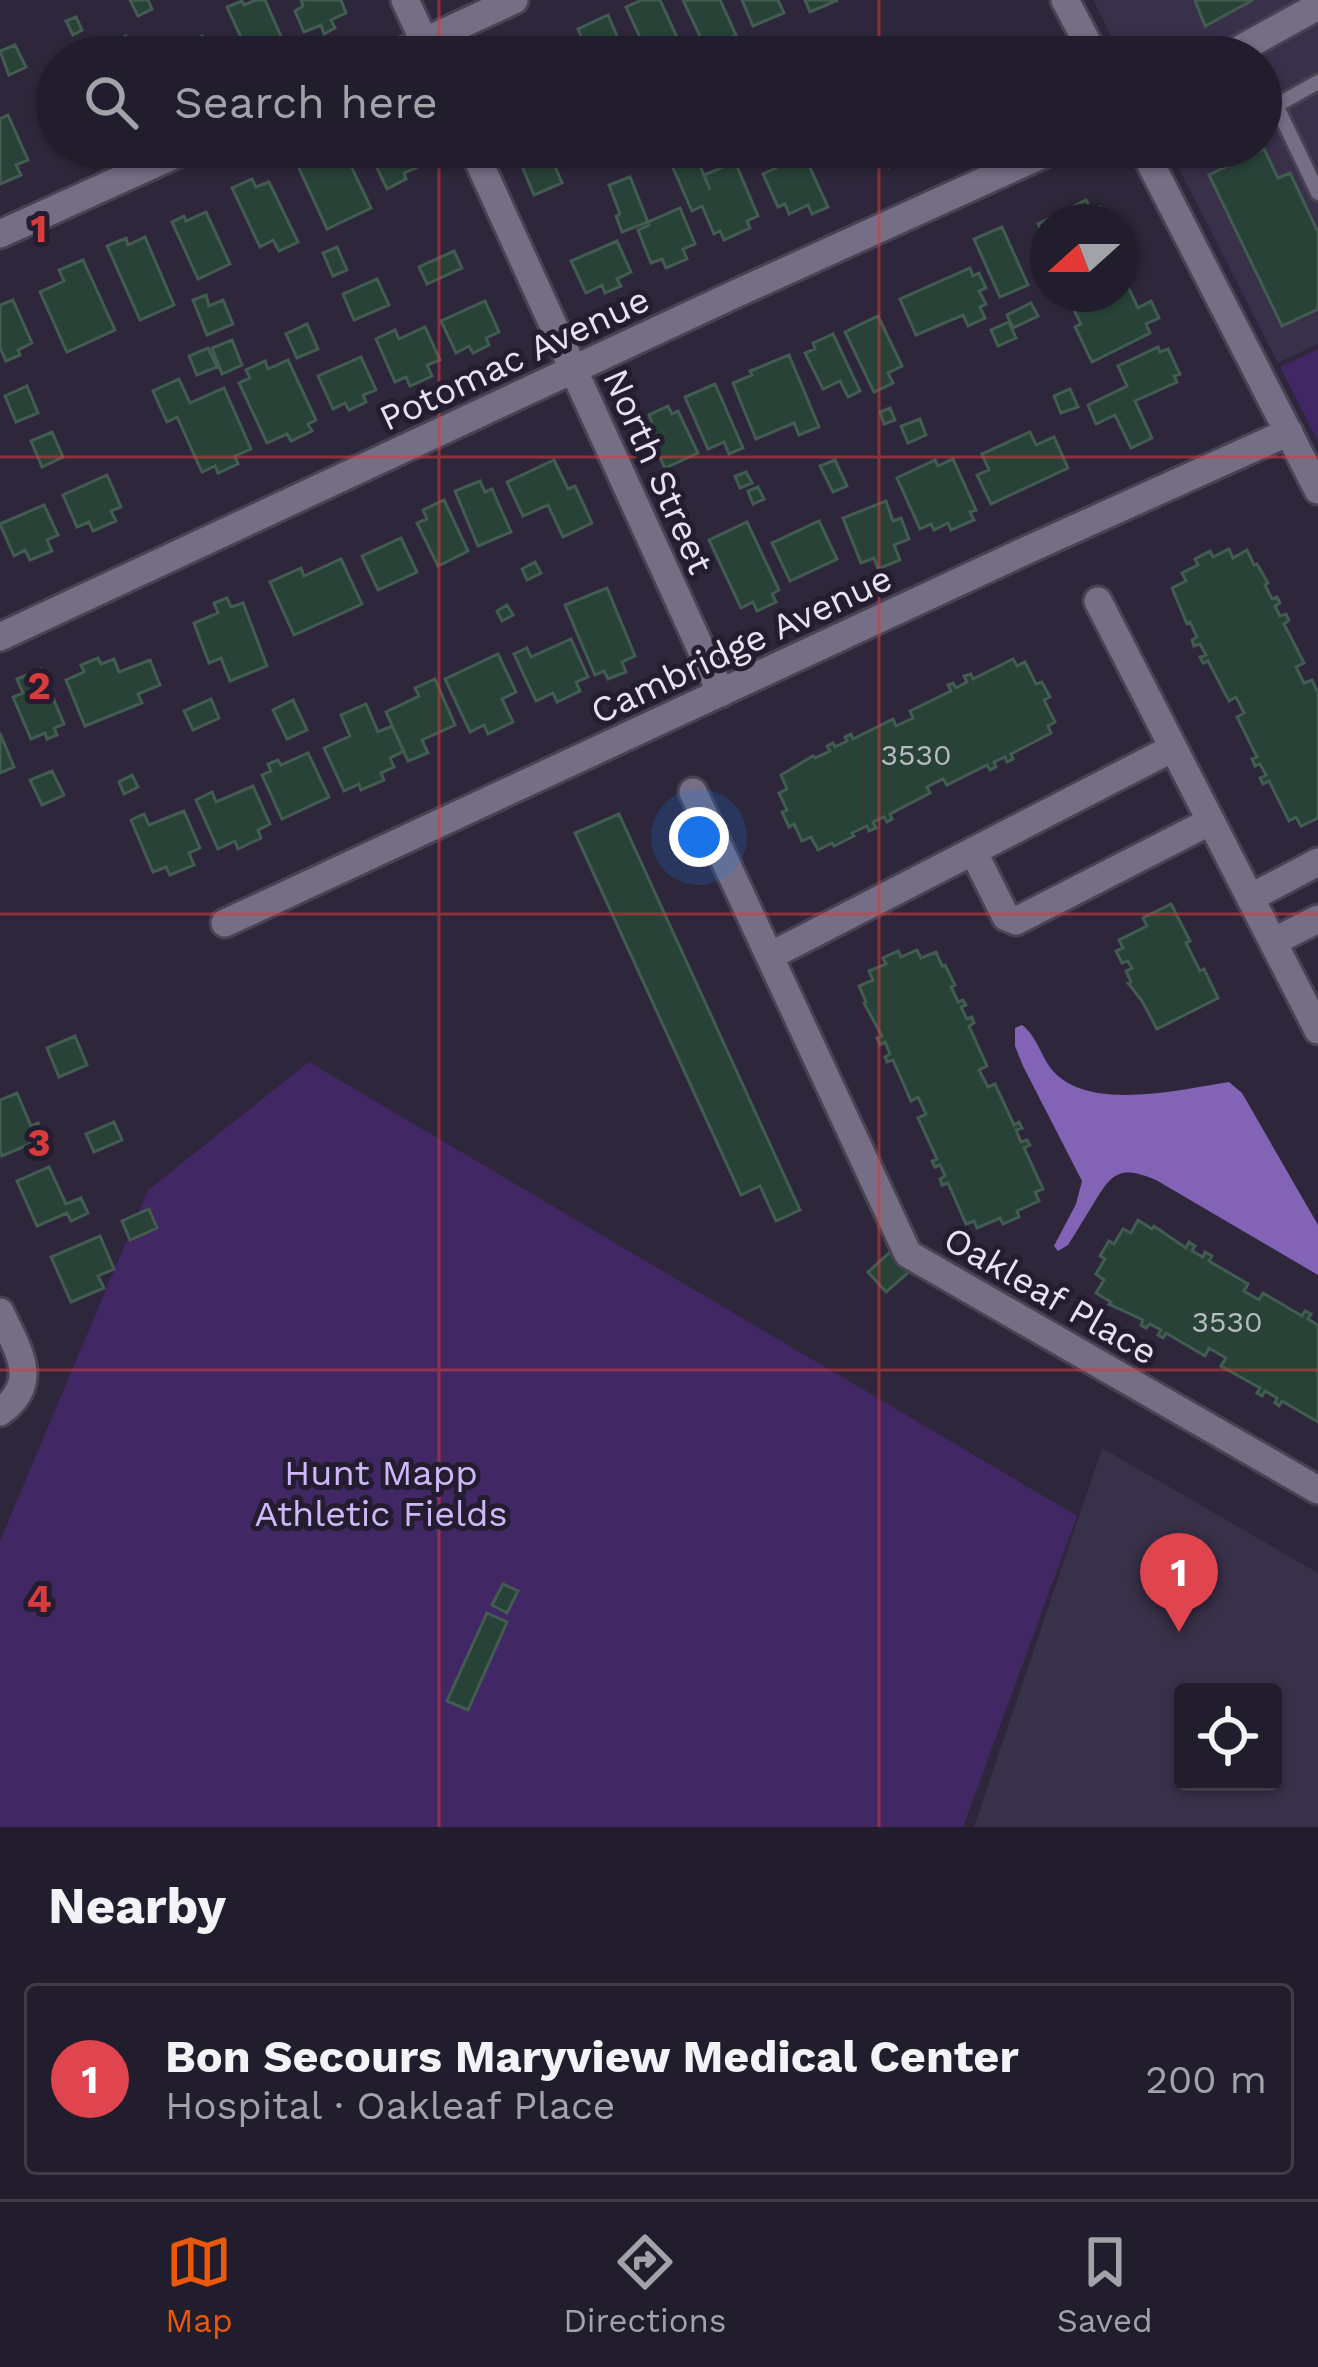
<!DOCTYPE html>
<meta charset="utf-8">
<style>
:root{--surface:#221d2c;--page:#2a2634;--text:#f1f3f6;--muted:#a2a2a9;--line:#3f3b48;--accent:#ea580c}
body{margin:0;font-family:"Work Sans",sans-serif;background:var(--page);color:var(--text)}
.controls{position:absolute;right:36px;bottom:36px;display:grid;overflow:hidden;border-radius:12px;box-shadow:0 3px 9px #0004}
.controls button{width:108px;height:108px;display:grid;place-items:center;padding:0;border:0;border-bottom:3px solid var(--line);background:var(--surface);color:var(--text);font:60px sans-serif}
.compass{position:absolute;left:1030px;top:204px;width:108px;height:108px;border-radius:50%;background:var(--surface);box-shadow:0 3px 9px #0004;rotate:249deg}
.you{position:absolute;left:699px;top:837px;width:42px;height:42px;margin:-30px;border:9px solid #fff;border-radius:50%;background:#1a73e8;box-shadow:0 0 0 18px #1a73e833}
.badge{display:grid;place-items:center;width:78px;height:78px;border-radius:50%;background:var(--accent);color:#fff;font-size:39px;font-weight:700}
.pin{position:absolute;translate:-50% -99px;filter:drop-shadow(0 3px 6px #0008)}
.pin::after{content:'';position:absolute;top:63px;width:42px;height:36px;background:inherit;clip-path:polygon(0 0,100% 0,50% 100%)}
.list{margin:0;padding:0;list-style:none}
h2{display:flex;justify-content:space-between;align-items:center;height:156px;margin:0;padding:0 48px;font-size:51px}
h2 small{font-size:39px;font-weight:400;color:var(--muted)}
.list li{display:grid;grid-template-columns:78px 1fr auto;gap:36px;align-items:center;box-sizing:border-box;height:192px;margin:0 24px 24px;padding:0 24px;border:3px solid var(--line);border-radius:12px}
.list b{display:block;font-size:45px;white-space:nowrap}
.list p{margin:0;font-size:39px;white-space:nowrap;color:var(--muted)}
.list em{font-size:39px;font-style:normal;color:var(--muted)}
.icon{flex:none;width:66px;height:66px;fill:none;stroke:currentColor;stroke-width:2;stroke-linecap:round;stroke-linejoin:round}
.map{position:relative;flex:none;width:1318px;height:1827px;overflow:hidden}
.search{position:absolute;background:var(--surface);box-shadow:0 3px 9px #0004;left:36px;right:36px;top:36px;height:132px;display:flex;align-items:center;gap:30px;box-sizing:border-box;padding:0 42px;border-radius:66px;color:var(--muted);font-size:45px}
.sheet{height:372px;background:var(--surface)}
nav{display:flex;justify-content:space-around;align-items:center;box-sizing:border-box;height:168px;border-top:3px solid var(--line);background:var(--surface);font-size:33px;color:var(--muted)}
nav a{display:grid;justify-items:center;gap:6px}
nav .on{color:var(--accent)}
.map>svg:first-child{display:block}
.built{fill:#393049;fill-rule:evenodd}
.green{fill:#412764}
.water{fill:#8363b5}
.building{fill:#284238;stroke:#425c51;stroke-width:3}
.lines{fill:none;stroke-linecap:round;stroke-linejoin:round}
.lane-casing{stroke:#484252;stroke-width:20}
.street-casing{stroke:#484252;stroke-width:33}
.lane{stroke:#756e85;stroke-width:14}
.street{stroke:#756e85;stroke-width:27}
.grid{fill:none;stroke:#d83b3c;stroke-width:3;stroke-opacity:0.55}
.labels{text-anchor:middle;stroke-width:10;stroke-linejoin:round;paint-order:stroke}
.number-label{font-size:30px;fill:#b6bac1}
.street-label{font-size:36px;fill:#e6e2ef;stroke:#241d30}
.park-label{font-size:36px;fill:#cfb8fa;stroke:#241d30}
.grid-label{font-size:39px;text-anchor:middle;font-weight:bold;fill:#d83b3c;stroke:#241d30;stroke-width:10;stroke-linejoin:round;paint-order:stroke}
</style>
<div class="map">
<svg width="1318" height="1827" viewBox="0 0 1318 1827">
<rect width="100%" height="100%" fill="#2e273b"/>
<path class="built" d="M1093,0h225v344l-40,19 -110,-216h93v-90h-139z
M1102,1448l216,125v254h-344zM1183,1692h90v90h-90z"/>
<path class="green" d="M1318,349v92l-38,-74z
M309,1062l768,454 -114,311h-963v-286l148,-351z"/>
<path class="water" d="M1022,1025c16,12 19,33 32,47 37,40 128,17 175,10l13,11 76,132v50l-162,-95c-35,-15 -44,-8 -62,23 -9,14 -17,28 -26,42l-10,6 -4,-5 22,-42 6,-23 -59,-115 -8,-20v-18z"/>
<path class="building" d="M130,0h18l4,9 -14,7z
M256,0h9l18,41 -15,8 3,8h-21l-23,-50 15,-6 2,4z
M301,0h40l5,13 -15,7 4,8 -11,6 -3,-9 -17,7 -9,-21 8,-5z
M642,0h18l26,57h-37l-23,-50z
M683,0h37l16,35 -30,14z
M742,0h36l6,13 -31,13z
M805,0h33l-28,12z
M1195,0h58l-48,26z
M608,15l18,42h-36l-8,-19 -4,-9z
M76,17l6,13 -9,5 -7,-14z
M126,36l9,21h-41l-3,-5z
M202,36l9,21h-37l-3,-7z
M558,38l8,19h-38l-2,-4z
M15,45l11,22 -17,8 -9,-24z
M57,102v36l-15,-29z
M8,115l20,45 -12,5 5,10 -21,9v-65z
M339,147h3l29,61 -44,21 -29,-63z
M367,147h41l10,20 -14,6 2,6 -19,10z
M533,147h14l15,36 -28,12 -17,-41z
M866,147h41l4,11 -22,9 -3,-8 -12,5z
M1264,149l14,29 12,-5 28,59v77l-36,17 -73,-151z
M694,151l16,39 -6,-15 31,-13 23,54 -11,5 3,7 -26,12 -4,-9 -6,3 -12,-28 -10,5 -22,-50z
M804,155l24,52 -16,7 -4,-9 -19,9 -4,-10 -7,3 -15,-33z
M630,177l18,45 -26,10 -6,-16 4,-2 -11,-29z
M252,179l4,8 13,-5 29,60 -19,9 -6,-11 -13,7 -28,-59z
M1086,200l6,11 8,-4 7,15h-59l-2,17 -8,-15z
M680,208l15,36 -12,5 4,10 -21,9 -4,-9 -11,4 -13,-33 11,-5 -1,-3z
M206,212l24,52 -32,15 -26,-57 12,-6 2,5z
M1002,227l26,58 -28,12 -26,-58z
M145,237l29,68 -34,15 -33,-74 19,-8 2,7z
M617,241l14,31 -14,7 4,7 -16,7 -3,-8 -16,8 -15,-32z
M337,247l10,23 -14,6 -10,-23z
M454,251l8,17 -35,16 -8,-17z
M83,260l32,70 -48,22 -27,-60 24,-11 -5,-11z
M970,268l3,8 6,-3 7,15 -7,3 7,13 -6,3 5,11 -17,8 -5,-11 -47,20 -16,-36z
M377,279l12,26 -35,15 -11,-26z
M1128,287l10,21 13,-7 8,17 -13,6 4,9 -58,29 -17,-35 6,-3 -9,-18 23,-11 3,6 15,-7h7v-3z
M206,295l3,11 14,-6 10,24 -26,11 -14,-35z
M13,300l19,43 -14,7 2,5 -14,6 -6,-13v-43z
M485,301l14,31 -13,6 3,7 -16,8 -4,-7 -13,7 -15,-32z
M1031,303l7,13 -25,12 -6,-13z
M878,316l24,50 -14,7 5,10 -19,9 -29,-60z
M1009,322l7,16 -18,8 -7,-16z
M307,324l11,25 -21,9 -11,-24z
M425,327l15,33 -13,5 5,11 -22,10 -4,-9 -11,5 -19,-43 19,-9 4,9z
M833,334l27,57 -12,6 -8,-16 -17,8 -18,-36 10,-4 -2,-6z
M232,340l10,25 -20,9 -10,-26z
M1158,347l2,5 8,-3 12,25 -6,2 3,6 -42,19 17,37 -21,10 -16,-33 -19,9 -8,-19 39,-19 -9,-20z
M208,348l9,19 -20,8 -8,-19z
M789,355l30,72 -20,8 -5,-12 -38,16 -23,-56 19,-8 -2,-4z
M361,357l15,33 -13,5 3,7 -17,8 -4,-7 -12,6 -15,-33z
M288,360l28,60 -8,4 4,7 -21,10 -4,-7 -20,9 -28,-60 11,-5 -4,-8 19,-9 3,8z
M179,379l11,24 34,-15 27,61 -16,7 3,8 -20,9 -3,-7 -13,6 -25,-55 -10,5 -14,-31z
M715,384l28,64 -14,6 -5,-12 -16,7 -23,-52z
M27,386l11,27 -22,9 -11,-26z
M1070,389l8,18 -17,6 -7,-17z
M668,406l4,8 6,-3 20,42 -33,15 -20,-42 7,-3 -3,-8z
M890,408l5,12 -11,4 -4,-12z
M920,419l6,16 -18,8 -7,-17z
M52,432l11,25 -21,10 -11,-26z
M1030,432l6,13 18,-8 14,31 -77,36 -14,-29 12,-5 -7,-16z
M953,459l23,51 -6,2 4,8 -23,10 -3,-7 -14,7 -3,-6 -11,5 -23,-51 38,-18 3,6z
M554,460l14,29 7,-3 17,37 -29,14 -15,-32 -25,11 -16,-34z
M835,460l12,26 -14,6 -13,-26z
M746,472l6,11 -12,5 -5,-12z
M107,475l14,32 -10,4 5,10 -23,10 -4,-9 -12,5 -14,-32z
M480,481l5,11 7,-3 19,43 -33,14 -23,-55z
M758,487l6,12 -11,5 -5,-13z
M444,500l24,51 -30,15 -21,-43 10,-4 -4,-9z
M886,501l7,20 8,-3 8,21 -15,6 6,15 -22,9 -4,-11 -13,5 -18,-45z
M44,505l14,30 -11,5 5,11 -22,9 -5,-10 -11,6 -14,-32z
M819,521l18,38 -47,22 -18,-38z
M747,522l32,68 -7,4 4,8 -19,9 -4,-9 -12,6 -32,-68z
M401,538l16,34 -39,18 -16,-34z
M1229,549l4,9 14,-8 7,15 3,-1 11,19 -3,2 7,14 5,-2 3,6 -5,3 5,10 6,-2 3,6 -5,4 20,39 -8,4 8,16 8,-3 6,13v125l-17,8 -5,-9 -7,4 -20,-40 -6,3 -3,-6 6,-3 -6,-11 -5,2 -3,-7 5,-2 -20,-40 7,-4 -8,-16 -7,4 -21,-40 -5,2 -3,-6 6,-2 -6,-11 -6,2 -2,-6 5,-3 -7,-15 -3,2 -15,-36 14,-7 -4,-8 16,-8 -3,-6 15,-8 3,6z
M341,559l21,45 -68,31 -24,-53 31,-14 3,8z
M535,562l6,11 -14,7 -5,-11z
M607,588l28,68 -13,6 4,10 -18,7 -4,-8 -9,4 -30,-70z
M227,598l4,9 12,-4 24,63 -37,15 -9,-23 -12,5 -15,-40 24,-10 -4,-10z
M507,605l6,10 -11,6 -5,-10z
M571,639l17,38 -12,5 4,9 -23,11 -4,-9 -17,8 -22,-47 13,-6 4,9z
M498,654l18,38 -14,7 11,23 -25,12 -4,-9 -14,7 -25,-53z
M98,658l3,6 13,-5 5,13 31,-12 10,25 -22,9 4,9 -57,23 -19,-46 18,-8 -3,-7z
M1013,659l4,7 8,-4 11,22 6,-2 8,15 -6,3 11,22 -7,4 3,7 -40,21 2,5 -6,3 -2,-5 -11,5 2,5 -6,3 -3,-5 -40,20 -4,-6 -16,8 3,6 -40,21 2,5 -5,3 -3,-5 -11,5 3,6 -7,3 -2,-5 -15,7 2,3 -20,10 -2,-3 -14,7 -7,-13 -9,4 -8,-17 -5,3 -7,-15 5,-2 -8,-17 8,-4 -6,-14 32,-19 2,2 15,-7 -3,-5 6,-3 2,4 12,-6 -2,-4 6,-3 2,5 40,-20 3,7 17,-8 -3,-7 41,-20 -3,-6 5,-2 3,5 11,-6 -3,-6 7,-2 2,5z
M41,669l23,55 -10,4 3,7 -10,4 -2,-6 -14,6 -18,-42 10,-4 -6,-14z
M435,679l20,46 -33,15 6,13 -20,8 -22,-49 33,-16 -4,-8z
M211,699l8,19 -26,12 -9,-19z
M293,700l14,30 -20,9 -14,-29z
M366,704l12,28 14,-6 12,25 -14,7 4,9 -13,6 3,7 -23,10 -2,-6 -15,7 -20,-43 26,-12 -9,-21z
M0,733l14,34 -14,6z
M308,753l21,44 -47,22 -20,-44 9,-4 -3,-7 10,-4 3,5z
M52,771l12,24 -22,10 -12,-25z
M132,775l6,12 -14,7 -5,-12z
M253,786l17,38 -12,6 3,8 -23,11 -3,-8 -17,8 -22,-49 16,-8 4,10z
M184,811l16,37 -11,5 5,12 -24,10 -4,-8 -13,5 -22,-52 13,-6 5,11z
M619,814l181,396 -24,11 -16,-35 -19,9 -166,-362z
M1171,904l19,37 -4,2 14,28 4,-2 14,29 -61,31 -15,-28 -14,-18 3,-1 -5,-11 6,-3 -4,-7 -6,2 -6,-12 7,-3 -4,-8 28,-14 -4,-8z
M917,950l4,8 15,-6 6,14 3,-1 10,20 -4,2 7,15 5,-2 3,5 -5,2 6,12 5,-2 2,6 -5,3 18,40 -8,4 9,17 7,-3 19,41 5,-3 3,6 -6,2 5,12 6,-2 3,5 -6,3 19,41 -8,3 4,9 -22,10 2,6 -16,7 -3,-6 -23,10 -3,-7 -8,3 -18,-41 -6,2 -2,-6 5,-3 -5,-11 -5,2 -3,-6 5,-2 -19,-41 8,-4 -8,-17 -7,4 -18,-41 -6,2 -2,-5 5,-3 -5,-12 -5,3 -3,-7 5,-2 -18,-33 2,-1 -7,-16 14,-6 -4,-9 17,-7 -3,-6 15,-7 3,6z
M75,1036l12,29 -28,12 -12,-29z
M17,1093l14,33 7,-3 6,15 -42,18 -2,-6v-50z
M114,1122l8,18 -28,12 -8,-18z
M49,1167l17,37 15,-6 7,15 -17,8 -4,-8 -30,13 -20,-45z
M149,1209l8,19 -27,12 -8,-19z
M1138,1220l14,9 2,-3 32,22 3,-6 6,4 -3,5 11,6 2,-5 7,4 -3,5 39,23 -4,7 15,9 4,-7 39,23 3,-5 6,3 -3,5 10,6v97l-36,-21 -3,5 -4,-3 2,-5 -12,-7 -3,5 -5,-3 3,-5 -39,-22 5,-8 -17,-10 -4,8 -39,-23 -3,5 -5,-3 3,-5 -11,-6 -4,4 -5,-3 2,-5 -34,-16 2,-2 -15,-9 8,-13 -8,-6 9,-15 -5,-3 9,-15 5,3 9,-15 8,4z
M100,1236l14,33 -16,7 6,12 -33,14 -20,-45z
M890,1252l19,20 -23,20 -18,-20z
M503,1584l15,7 -11,22 -15,-8z
M487,1613l20,9 -39,88 -21,-9z"/>
<g class="lines">
<g class="lane-casing">
<path id="lane" d="M1276,105l42,88
M1261,114l57,-32
M1194,151l7,-4"/>
</g>
<g class="street-casing">
<path id="street" d="M405,0l26,56
M1065,0l30,57
M391,57l123,-57
M1226,57l92,-51
M472,147l249,546
M1142,147l176,343
M0,234l192,-87
M1098,601l220,429
M0,637l733,-342 326,-148
M693,792l215,462 410,236
M973,851l33,66 10,4 195,-100
M1250,898l68,-36
M225,923l800,-372 264,-119
M1273,942l45,-23
M770,956l403,-208
M0,1312c17,37 42,70 0,100"/>
</g>
<use href="#lane" class="lane"/>
<use href="#street" class="street"/>
</g>
<path class="grid" d="M439,0v57M879,0v57M439,147v1680M879,147v1680M0,457h1318M0,914h1318M0,1370h1318"/>
<g class="labels">
<g class="number-label">
<text x="916" y="765">3530</text>
<text x="1227" y="1332">3530</text>
</g>
<g class="street-label">
<text transform="translate(514 358) rotate(-25)" y="13">Potomac Avenue</text>
<text transform="translate(659 471) rotate(66)" y="13">North Street</text>
<text transform="translate(741 644) rotate(-25)" y="13">Cambridge Avenue</text>
<text transform="translate(1051 1295) rotate(30)" y="13">Oakleaf Place</text>
</g>
<g class="park-label">
<text x="381" y="1485">Hunt Mapp<tspan x="381" dy="41">Athletic Fields</tspan></text>
</g>
</g>
<g class="grid-label">
<text x="39" y="242">1</text>
<text x="39" y="699">2</text>
<text x="39" y="1156">3</text>
<text x="39" y="1612">4</text>
</g>
</svg>
<div class="controls">
<button><svg class="icon" aria-label="locate" viewBox="0 0 24 24"><circle cx="12" cy="12" r="6"/><path d="M12 2v4M12 18v4M2 12h4M18 12h4"/></svg></button>
</div>
<svg class="compass" viewBox="-18 -18 36 36"><path d="M0-13l5 13h-10z" fill="#e53935"/><path d="M0 13l5-13h-10z" fill="#a2a2a9"/></svg>
<div class="you"></div>
<div class="pin badge" style="left:1179px;top:1632px;background:#e0444e">1</div>
<div class="search"><svg class="icon" aria-label="search" viewBox="0 0 24 24"><circle cx="10" cy="10" r="6"/><path d="M15 15l6 6"/></svg>Search here</div>
</div>
<section class="sheet">
<h2>Nearby<small></small></h2>
<ul class="list">
<li><span class="badge" style="background:#e0444e">1</span><div><b>Bon Secours Maryview Medical Center</b><p>Hospital · Oakleaf Place</p></div><em>200 m</em></li>
</ul>
</section>
<nav>
<a class="on"><svg class="icon" aria-label="map" viewBox="0 0 24 24"><path d="M3 6l6-2 6 2 6-2v14l-6 2-6-2-6 2zM9 4v14M15 6v14"/></svg>Map</a>
<a><svg class="icon" aria-label="directions" viewBox="0 0 24 24"><path d="M12 3l9 9-9 9-9-9zM9 14v-3h6M13 9l2 2-2 2"/></svg>Directions</a>
<a><svg class="icon" aria-label="saved" viewBox="0 0 24 24"><path d="M7 4h10v16l-5-4-5 4z"/></svg>Saved</a>
</nav>
